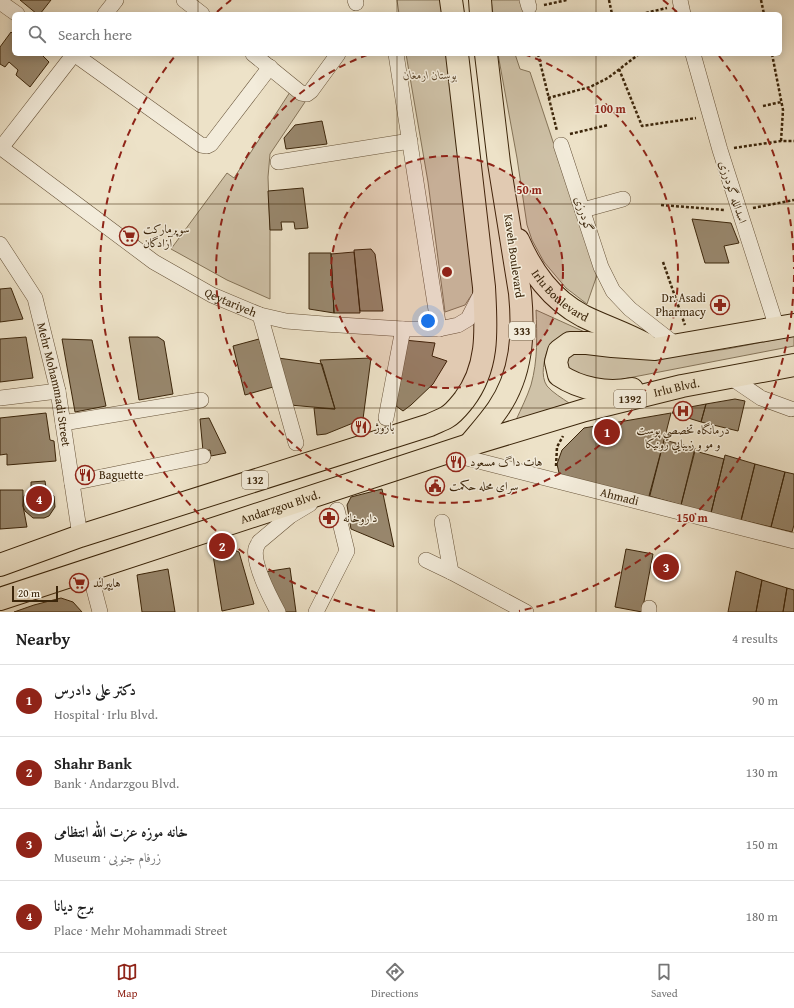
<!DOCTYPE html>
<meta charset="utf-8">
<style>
:root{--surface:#fff;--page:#f2f2f2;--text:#222;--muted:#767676;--line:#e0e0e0;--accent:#8f2418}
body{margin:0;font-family:"Gentium Book Plus",Amiri,serif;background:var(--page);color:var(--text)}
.scale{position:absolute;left:12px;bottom:10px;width:46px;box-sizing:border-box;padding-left:4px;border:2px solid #3b250a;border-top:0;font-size:11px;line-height:14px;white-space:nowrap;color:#3b250a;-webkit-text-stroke:3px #f3ecdb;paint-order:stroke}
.you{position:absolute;left:428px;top:321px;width:14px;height:14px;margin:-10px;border:3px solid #fff;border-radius:50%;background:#1a73e8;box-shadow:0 0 0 6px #1a73e833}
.badge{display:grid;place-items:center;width:26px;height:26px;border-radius:50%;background:var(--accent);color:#fff;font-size:13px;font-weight:700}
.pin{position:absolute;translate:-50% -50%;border:2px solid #fff;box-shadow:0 1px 4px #0006}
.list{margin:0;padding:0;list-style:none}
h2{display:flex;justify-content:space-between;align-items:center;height:52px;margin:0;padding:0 16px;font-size:17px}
h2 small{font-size:13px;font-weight:400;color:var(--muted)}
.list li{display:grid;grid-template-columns:26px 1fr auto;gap:12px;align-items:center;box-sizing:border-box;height:72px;padding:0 16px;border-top:1px solid var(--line)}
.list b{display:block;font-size:15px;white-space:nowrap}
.list p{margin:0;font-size:13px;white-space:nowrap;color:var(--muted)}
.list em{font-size:13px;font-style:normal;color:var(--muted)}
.icon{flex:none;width:22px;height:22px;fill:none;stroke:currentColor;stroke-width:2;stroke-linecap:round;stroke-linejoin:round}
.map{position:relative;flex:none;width:794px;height:612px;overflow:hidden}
.search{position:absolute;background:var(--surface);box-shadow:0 2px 10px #0003;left:12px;right:12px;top:12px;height:44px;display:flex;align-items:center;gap:10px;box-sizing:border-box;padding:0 14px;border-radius:6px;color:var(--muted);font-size:15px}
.sheet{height:340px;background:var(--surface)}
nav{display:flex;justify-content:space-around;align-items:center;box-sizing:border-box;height:56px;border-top:1px solid var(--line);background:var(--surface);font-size:11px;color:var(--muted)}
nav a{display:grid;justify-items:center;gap:2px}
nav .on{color:var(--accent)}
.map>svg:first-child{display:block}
.green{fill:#cfc2a8;stroke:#857459}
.building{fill:#98876d;stroke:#3b250a}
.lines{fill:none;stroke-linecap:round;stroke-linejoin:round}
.minor-casing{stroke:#68543a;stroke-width:16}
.primary-casing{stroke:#3b250a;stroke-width:24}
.path{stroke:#3b250a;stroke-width:2.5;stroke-dasharray:3 2;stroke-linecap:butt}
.minor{stroke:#f3ecdb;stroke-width:15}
.primary{stroke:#ede2c8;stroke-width:22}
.grid{fill:none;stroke:#3b250a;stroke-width:1;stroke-opacity:0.55}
.ring{fill:none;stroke:#8f2418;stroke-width:2;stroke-dasharray:7 5}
.labels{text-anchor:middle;stroke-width:3;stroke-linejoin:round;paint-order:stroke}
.shield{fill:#f3ecdb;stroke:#726149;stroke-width:1}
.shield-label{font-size:11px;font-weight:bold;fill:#3b250a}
.park-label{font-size:12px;font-style:italic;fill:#604c32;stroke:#f3ecdb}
.street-label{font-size:12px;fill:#3b250a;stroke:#f3ecdb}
.poi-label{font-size:12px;fill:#3b250a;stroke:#f3ecdb;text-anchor:start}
.centre{fill:#8f2418;stroke:#f3ecdb;stroke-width:2}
.ring-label{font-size:12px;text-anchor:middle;font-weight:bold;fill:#8f2418;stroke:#f3ecdb;stroke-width:3;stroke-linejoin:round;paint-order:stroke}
</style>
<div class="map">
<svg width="794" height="612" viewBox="0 0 794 612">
<rect width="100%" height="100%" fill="#ede2c8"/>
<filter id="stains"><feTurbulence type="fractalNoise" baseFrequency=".005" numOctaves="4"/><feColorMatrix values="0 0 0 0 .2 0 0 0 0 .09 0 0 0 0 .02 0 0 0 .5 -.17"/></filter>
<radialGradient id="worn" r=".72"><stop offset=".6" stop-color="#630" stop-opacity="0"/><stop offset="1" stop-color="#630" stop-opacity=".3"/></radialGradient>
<path class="green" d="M397,0h43l2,14h-43z
M491,0h32l2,14h-32z
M406,54h41l29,234 -11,17 -20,7 -17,-130z
M498,54h17l5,15 10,3 67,203 -10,29 -21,-16 -22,-26 -12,-22 -5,-15 -10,-67z
M292,89l15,10 -37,55 -2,23 2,53v69l-43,-19 -56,-31 56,-76 7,5z
M536,310l62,28 -50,11c-4,10 -8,27 -1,37 6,7 15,12 22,17l-53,17c5,-11 11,-23 15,-35 7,-25 6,-50 5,-75z
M794,336v10l-202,39 -14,-2 -15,-19 8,-8 9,-4 75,7 72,-10z"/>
<path class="building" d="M20,0h31l-11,14h-3z
M11,32l3,3v19h27l8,8 -19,25 -14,-12 2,-5 -9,-8 -4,5 -5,-3v-17z
M322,121l5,23 -41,5 -2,-11 11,-13z
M303,188l5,40 -13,1 -1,-7h-13l1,8h-12l-2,-39z
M692,219l39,4 8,20 -15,3 5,17h-24z
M371,249l4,5 8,57h-23l-6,-61z
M354,252l6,61h-26l-3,-59z
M309,253h22l3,60 -25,-4z
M11,288l12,31 -23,3v-33z
M26,337l7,41 -33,4v-43z
M129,337h29l6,4 9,53 -34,6z
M62,339l30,1 14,66 -31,6z
M259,339l14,48 -28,8 -12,-49z
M404,340l31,3 -3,13 15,5 -14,23 -22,21 -8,6 -11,-8z
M278,358l44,6 13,45 -45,-4z
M371,358l-8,61 -37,15 -9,1 -3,-27 21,1 -15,-49z
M735,399l10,2 -7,30 -37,-9 5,-18z
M706,404l-5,18 -29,-9 2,-3z
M46,413l4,27 4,1 2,20 -49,4v-11l-7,1v-37z
M671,413l-22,86 -81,-21 -9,-5 -2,-9 5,-14 22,-22z
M209,418l17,35 -15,3 -1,-6 -7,1 -3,-32z
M664,440l31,8 -14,57 -32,-9z
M695,451l29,8 -13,54 -30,-8z
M725,455l30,9 -14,57 -30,-8z
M755,464l30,8 -14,55 -30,-7z
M785,472l9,2v51l-2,7 -21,-5z
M45,481l1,7 8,8 1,11 -6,9 -5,2h-11l-8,-7 -2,-5 1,-10 7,-8v-6z
M382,489l12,58 -43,-18 -4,-24 4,-8z
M0,490h23v16l4,21 -27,2z
M626,549l27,5 -11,58 -27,-5z
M234,550l5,2 15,52 -32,7 -9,-56z
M290,568l6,44h-14l-18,-40z
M168,569l7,43h-33l-5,-37z
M736,571l26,9 -6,32h-28z
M762,580l25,8 -4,24h-27z
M787,588l7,2v22h-11z
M61,598l12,4 9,10h-68l20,-7z"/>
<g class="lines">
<g class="minor-casing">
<g id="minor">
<path d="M184,0l18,14"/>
<path d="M355,0l1,3"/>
<path d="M527,0l2,7"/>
<path d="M680,0l3,14"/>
<path d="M0,2l17,12"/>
<path d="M105,14l11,-14"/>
<path d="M74,54l127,91 6,1 4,-2 59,-77"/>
<path d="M253,54l48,39 6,1 4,-3 27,-37"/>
<path d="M396,54l43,275"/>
<path d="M693,54l27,96 57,178"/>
<path d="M561,145l40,122 12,24 17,18 46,36"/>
<path id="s1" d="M0,147l154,115 58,33 48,20 26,6 38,3 79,5h36l19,-4 10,-6 15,-29"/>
<path d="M1,148l73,-94"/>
<path d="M278,162l132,-21"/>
<path d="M583,210l40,-11"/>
<path id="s2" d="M0,244l35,54 23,93 22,145"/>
<path d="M260,315l36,128"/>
<path d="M730,377l31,21 30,11"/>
<path d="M0,398l58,-7"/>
<path d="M386,418l17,-89"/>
<path d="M63,423l138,-23"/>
<path id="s3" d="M447,453l347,88"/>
<path d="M72,483l131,-27"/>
<path d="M442,522l9,50"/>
<path d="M426,560l25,12 75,40"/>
<path d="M89,570l11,42"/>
<path d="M278,612c-7,-13 -26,-49 -22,-64 0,-1 3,-5 3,-6l31,-26 20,-12"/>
<path d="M316,612l31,-61 -10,-41"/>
<path d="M649,612v-4"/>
</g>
</g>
<g class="primary-casing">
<g id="primary">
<path d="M451,0l2,14"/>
<path d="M480,0l1,14"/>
<path id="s4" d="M518,240c14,32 33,59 65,76 20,10 42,17 62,28"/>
<path d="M632,389c-25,5 -52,0 -73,-14l-3,-13 3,-11 11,-8h17l25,3 43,3 139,-24"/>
<path d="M469,445c10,-12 20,-23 29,-36 24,-35 26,-75 22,-116l-21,-130 -13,-109"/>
<path d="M0,565l80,-29 350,-111c6,-3 12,-5 17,-8 7,-4 12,-11 17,-17 26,-34 22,-73 20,-113l-27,-233"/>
<path id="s5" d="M0,599l469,-154 116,-35 97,-24 112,-21"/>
</g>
</g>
<path class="path" d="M609,0l3,14
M761,0l3,14
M544,5l23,-5
M641,14l26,-6
M538,54l19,77
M772,54l11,56 -2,31
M619,69l23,57 54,-8
M548,98l42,-11 18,-9 31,-24
M763,106l18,-4
M570,134l38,-9
M734,148l47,-7h13
M661,205l64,5
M753,208l41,-8
M663,262l22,63
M556,466l1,-19 6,-11"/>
<use href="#minor" class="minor"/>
<use href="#primary" class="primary"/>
</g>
<path class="grid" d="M198,0v14M397,0v14M596,0v14M198,54v558M397,54v558M596,54v558M0,204h794M0,408h794"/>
<circle cx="447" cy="272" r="116" fill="#8f2418" fill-opacity=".12"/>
<g class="ring">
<circle cx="447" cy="272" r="116"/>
<path d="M524 54A231 231 0 1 1 370 54"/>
<path d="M794 275A347 347 0 0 1 519 611M375 611A347 347 0 0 1 175 56M217 12A347 347 0 0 1 231 0M663 0A347 347 0 0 1 677 12M719 56A347 347 0 0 1 794 269"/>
</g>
<defs>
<g id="supermarket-ring" transform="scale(1)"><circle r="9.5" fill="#f3ecdb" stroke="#8f2418" stroke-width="1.5"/><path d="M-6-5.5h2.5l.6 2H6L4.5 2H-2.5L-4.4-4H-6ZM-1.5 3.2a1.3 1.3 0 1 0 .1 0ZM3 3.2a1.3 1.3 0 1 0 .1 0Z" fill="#8f2418"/></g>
<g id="pharmacy-ring" transform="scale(1)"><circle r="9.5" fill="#f3ecdb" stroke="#8f2418" stroke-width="1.5"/><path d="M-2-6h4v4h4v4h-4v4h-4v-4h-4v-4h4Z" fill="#8f2418"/></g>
<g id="hospital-ring" transform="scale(1)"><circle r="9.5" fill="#f3ecdb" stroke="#8f2418" stroke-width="1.5"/><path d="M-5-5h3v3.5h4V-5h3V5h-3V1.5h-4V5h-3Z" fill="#8f2418"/></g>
<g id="restaurant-ring" transform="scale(1)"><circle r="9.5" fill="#f3ecdb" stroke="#8f2418" stroke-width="1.5"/><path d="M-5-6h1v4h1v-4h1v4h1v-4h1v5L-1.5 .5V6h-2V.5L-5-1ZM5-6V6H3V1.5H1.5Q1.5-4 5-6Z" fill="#8f2418"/></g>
<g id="civic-ring" transform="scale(1)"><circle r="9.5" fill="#f3ecdb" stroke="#8f2418" stroke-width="1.5"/><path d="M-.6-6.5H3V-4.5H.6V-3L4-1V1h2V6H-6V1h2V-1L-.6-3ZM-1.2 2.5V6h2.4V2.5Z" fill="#8f2418"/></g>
</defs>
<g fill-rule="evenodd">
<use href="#supermarket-ring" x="129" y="236"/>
<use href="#pharmacy-ring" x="720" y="305"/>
<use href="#hospital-ring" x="683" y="411"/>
<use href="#restaurant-ring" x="361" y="427"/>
<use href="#restaurant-ring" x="456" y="462"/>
<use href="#restaurant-ring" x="85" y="475"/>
<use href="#civic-ring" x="435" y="486"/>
<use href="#pharmacy-ring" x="329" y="518"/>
<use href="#supermarket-ring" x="79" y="583"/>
</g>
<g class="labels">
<g class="shield">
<rect x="509" y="322" width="26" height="18" rx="3"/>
<rect x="614" y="390" width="32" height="18" rx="3"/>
<rect x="242" y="471" width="26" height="18" rx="3"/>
</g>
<g class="shield-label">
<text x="522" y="335">333</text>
<text x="630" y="403">1392</text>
<text x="255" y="484">132</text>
</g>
<g class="park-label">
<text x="430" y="79">بوستان ارمغان</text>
</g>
<g class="street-label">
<text transform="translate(733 192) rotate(72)" y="4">اسدالله گودرزی</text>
<text transform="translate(584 214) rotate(72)" y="4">گودرزی</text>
<text transform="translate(514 256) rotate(82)" y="4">Kaveh Boulevard</text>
<text dy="4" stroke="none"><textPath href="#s4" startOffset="71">Irlu Boulevard</textPath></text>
<text dy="4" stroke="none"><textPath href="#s1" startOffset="279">Qeytariyeh</textPath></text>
<text dy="4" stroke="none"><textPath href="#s2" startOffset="153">Mehr Mohammadi Street</textPath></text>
<text dy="4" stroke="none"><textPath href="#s5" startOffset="709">Irlu Blvd.</textPath></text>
<text dy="4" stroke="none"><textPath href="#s3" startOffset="178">Ahmadi</textPath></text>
<text dy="4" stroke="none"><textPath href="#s5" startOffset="295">Andarzgou Blvd.</textPath></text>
</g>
<g class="poi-label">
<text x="143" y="233">سوپرمارکت<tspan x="143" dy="14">آزادگان</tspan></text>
<text x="706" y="302" text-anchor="end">Dr. Asadi<tspan x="706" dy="14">Pharmacy</tspan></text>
<text x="375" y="431">باروژ</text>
<text x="683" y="434" text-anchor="middle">درمانگاه تخصصي پوست<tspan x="683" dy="14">و مو و زيبايي رونيكا</tspan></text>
<text x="470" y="466">هات داگ مسعود</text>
<text x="99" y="479">Baguette</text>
<text x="449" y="490">سرای محله حکمت</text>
<text x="343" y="522">داروخانه</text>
<text x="93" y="587">هایپرلند</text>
</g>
</g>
<circle cx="447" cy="272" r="6" class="centre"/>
<g class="ring-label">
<text x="610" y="113">100 m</text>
<text x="529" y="194">50 m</text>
<text x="692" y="522">150 m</text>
</g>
<rect width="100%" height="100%" filter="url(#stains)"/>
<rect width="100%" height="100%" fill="url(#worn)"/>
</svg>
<div class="scale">20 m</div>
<div class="you"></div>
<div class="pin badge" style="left:607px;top:432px">1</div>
<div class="pin badge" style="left:222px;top:546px">2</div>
<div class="pin badge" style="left:666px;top:567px">3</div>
<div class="pin badge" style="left:39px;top:499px">4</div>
<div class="search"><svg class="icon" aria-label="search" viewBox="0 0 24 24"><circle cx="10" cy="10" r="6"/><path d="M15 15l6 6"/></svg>Search here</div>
</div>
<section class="sheet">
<h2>Nearby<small>4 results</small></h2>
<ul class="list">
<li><span class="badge">1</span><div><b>دکتر علی دادرس</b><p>Hospital · Irlu Blvd.</p></div><em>90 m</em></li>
<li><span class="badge">2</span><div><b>Shahr Bank</b><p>Bank · Andarzgou Blvd.</p></div><em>130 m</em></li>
<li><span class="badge">3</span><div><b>خانه موزه عزت الله انتظامی</b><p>Museum · زرفام جنوبی</p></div><em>150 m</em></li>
<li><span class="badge">4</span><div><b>برج دیانا</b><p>Place · Mehr Mohammadi Street</p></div><em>180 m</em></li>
</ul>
</section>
<nav>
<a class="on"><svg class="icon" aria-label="map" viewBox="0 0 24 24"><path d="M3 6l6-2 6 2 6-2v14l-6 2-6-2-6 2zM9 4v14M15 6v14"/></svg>Map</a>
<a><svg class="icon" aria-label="directions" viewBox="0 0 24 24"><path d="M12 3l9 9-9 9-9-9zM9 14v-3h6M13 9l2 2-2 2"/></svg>Directions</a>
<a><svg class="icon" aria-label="saved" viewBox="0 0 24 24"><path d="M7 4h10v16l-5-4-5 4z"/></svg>Saved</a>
</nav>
